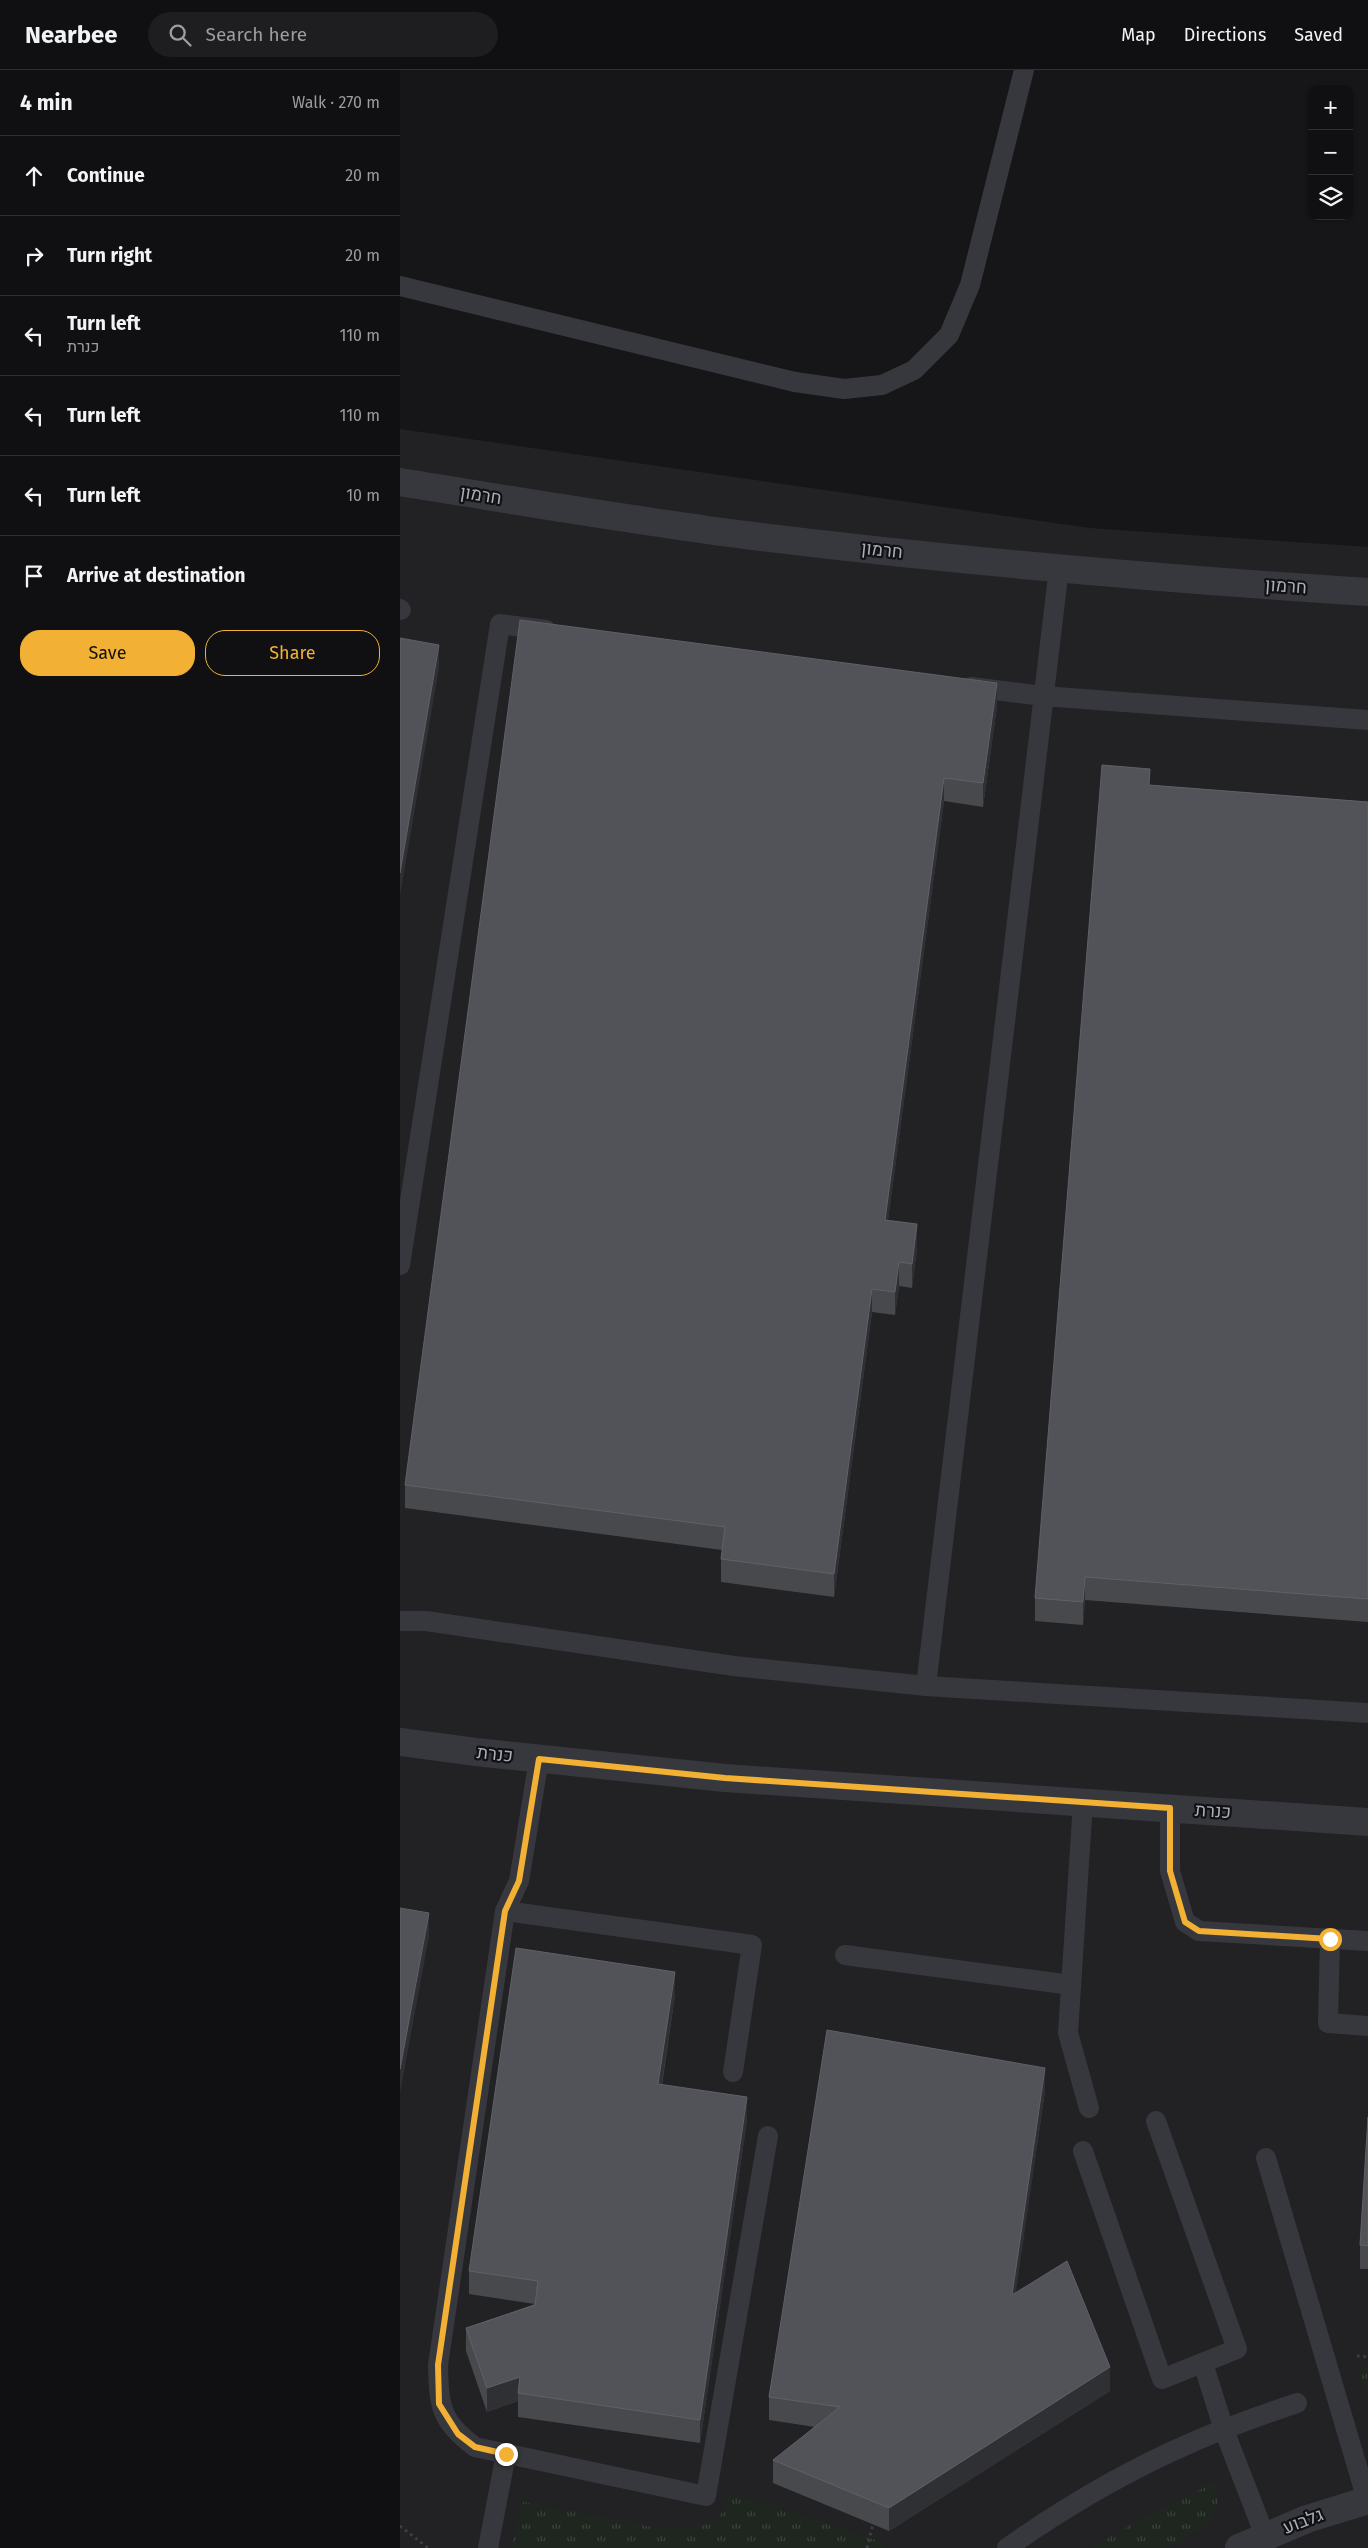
<!DOCTYPE html>
<meta charset="utf-8">
<style>
:root{--surface:#101012;--page:#1e1e20;--text:#f1f3f6;--muted:#9c9d9f;--line:#303032;--accent:#f2b134}
body{margin:0;font-family:"Fira Sans",Heebo,sans-serif;background:var(--page);color:var(--text)}
.controls{position:absolute;right:15px;top:15px;display:grid;overflow:hidden;border-radius:10px;box-shadow:0 1px 4px #0004}
.controls button{width:45px;height:45px;display:grid;place-items:center;padding:0;border:0;border-bottom:1px solid var(--line);background:var(--surface);color:var(--text);font:25px sans-serif}
.stop{position:absolute;width:15px;height:15px;margin:-11px;border:4px solid #f2b134;border-radius:50%;background:#fff}
.stop.end{background:#f2b134;border-color:#fff;box-shadow:0 1px 5px #0008}
.list{margin:0;padding:0;list-style:none}
h2{display:flex;justify-content:space-between;align-items:center;height:65px;margin:0;padding:0 20px;font-size:21px}
h2 small{font-size:16px;font-weight:400;color:var(--muted)}
.list li{display:grid;grid-template-columns:32px 1fr auto;gap:15px;align-items:center;box-sizing:border-box;height:80px;padding:0 20px;border-top:1px solid var(--line)}
.list b{display:block;font-size:19px;white-space:nowrap}
.list p{margin:0;font-size:16px;white-space:nowrap;color:var(--muted)}
.list em{font-size:16px;font-style:normal;color:var(--muted)}
.actions{display:flex;gap:10px;padding:15px 20px}
.actions a{flex:1;padding:11px 0;border:1px solid var(--accent);border-radius:20px;text-align:center;font-size:18px;color:var(--accent)}
.actions .main{background:var(--accent);color:#111}
.icon{flex:none;width:28px;height:28px;fill:none;stroke:currentColor;stroke-width:2;stroke-linecap:round;stroke-linejoin:round}
.map{position:relative;flex:none;width:968px;height:2478px;overflow:hidden}
header{display:flex;align-items:center;gap:30px;box-sizing:border-box;height:70px;padding:0 25px;background:var(--surface);border-bottom:1px solid var(--line)}
header strong{font-size:24px}
nav{display:flex;gap:28px;margin-inline-start:auto;font-size:18px}
.search{width:350px;height:45px;background:var(--page);display:flex;align-items:center;gap:12px;box-sizing:border-box;padding:0 18px;border-radius:28px;color:var(--muted);font-size:19px}
main{display:flex}
aside{flex:1;background:var(--surface)}
.map>svg:first-child{display:block}
.built{fill:#222225}
.park{fill:url(#park-tufts)}
.lines{fill:none;stroke-linecap:round;stroke-linejoin:round}
.path{stroke:#3d3f44;stroke-width:3;stroke-dasharray:2.5 4;stroke-linecap:butt}
.lane{stroke:#37383d;stroke-width:20}
.street{stroke:#37383d;stroke-width:28}
.wall{fill:#47494d}
.shaded-wall{fill:#2f3033}
.building{fill:#525359;stroke:#5f6168}
.route{stroke:#f2b134;stroke-width:6}
.labels{text-anchor:middle;stroke-width:4.5;stroke-linejoin:round;paint-order:stroke}
.street-label{font-size:18px;fill:#a8adb8;stroke:#111113}
</style>
<header>
<strong>Nearbee</strong>
<div class="search"><svg class="icon" aria-label="search" viewBox="0 0 24 24"><circle cx="10" cy="10" r="6"/><path d="M15 15l6 6"/></svg>Search here</div>
<nav><a>Map</a><a>Directions</a><a>Saved</a></nav>
</header>
<main>
<aside>
<h2>4 min<small>Walk · 270 m</small></h2>
<ul class="list">
<li><svg class="icon" aria-label="ahead" viewBox="0 0 24 24"><path d="M12 20V5M6 11l6-6 6 6"/></svg><div><b>Continue</b></div><em>20 m</em></li>
<li><svg class="icon" aria-label="right" viewBox="0 0 24 24"><path d="M7 20v-9h11M14 6l5 5-5 5"/></svg><div><b>Turn right</b></div><em>20 m</em></li>
<li><svg class="icon" aria-label="left" viewBox="0 0 24 24"><path d="M17 20v-9H6M10 6l-5 5 5 5"/></svg><div><b>Turn left</b><p>כנרת</p></div><em>110 m</em></li>
<li><svg class="icon" aria-label="left" viewBox="0 0 24 24"><path d="M17 20v-9H6M10 6l-5 5 5 5"/></svg><div><b>Turn left</b></div><em>110 m</em></li>
<li><svg class="icon" aria-label="left" viewBox="0 0 24 24"><path d="M17 20v-9H6M10 6l-5 5 5 5"/></svg><div><b>Turn left</b></div><em>10 m</em></li>
<li><svg class="icon" aria-label="arrive" viewBox="0 0 24 24"><path d="M6 21V4h12l-3 4 3 4H6"/></svg><div><b>Arrive at destination</b></div></li>
</ul>
<div class="actions"><a class="main">Save</a><a>Share</a></div>
</aside>
<div class="map">
<svg width="968" height="2478" viewBox="0 0 968 2478">
<defs>
<pattern id="park-tufts" width="24" height="20" patternUnits="userSpaceOnUse" patternTransform="scale(1.25)"><rect width="24" height="20" fill="#1e261f"/><path d="M3 7l-1-3M5 7V3M7 7l1-3M15 17l-1-3M17 17v-4M19 17l1-3" fill="none" stroke="#3c433d"/></pattern>
</defs>
<rect width="100%" height="100%" fill="#161618"/>
<path class="built" d="M0,359l690,99 278,19v2001h-968z"/>
<path class="park" d="M956,2297l12,1v25z
M815,2412l3,26 -10,17 -40,23h-77l50,-29z
M331,2424l151,48 1,6h-372l12,-46 144,28h24l27,-10z"/>
<g class="lines">
<path class="path" d="M957,2286l11,1
M0,2456l28,22
M467,2478l6,-24"/>
<path class="lane" d="M0,216l395,96 49,7 38,-4 32,-15 35,-35 21,-50 54,-215
M0,539l1,1
M571,617l72,9 325,24
M0,1195l100,-641 46,6
M0,1551h26l308,45 192,20 442,27
M526,1616l133,-1118
M139,1689l-20,122 -14,30 -67,454c1,41 2,56 37,82l231,49 62,-360
M683,1732l-15,231 21,75
M770,1738v63l15,51 14,9 169,10
M105,1841l247,34 -19,127
M930,1869l-2,84 40,3
M445,1885l226,30
M683,2081l79,228 75,-30 -81,-228
M866,2088l101,342
M803,2293l21,67 41,106
M88,2478l18,-94
M607,2478c58,-41 121,-78 186,-106 34,-15 69,-27 104,-39"/>
<path class="street" d="M0,412c118,19 235,39 353,54 205,25 410,43 615,56
M0,1672l76,10 249,26 643,44
M839,2478l68,-29 61,-19"/>
</g>
<path class="wall" d="M597,636l-14,101 -39,-6 -56,419 29,28 -5,40 -13,-2 -4,29 -23,-3 -38,285 -113,-15v-23l1,-9 -317,-42v-23z
M750,715l218,17v820l-283,-22 -2,25 -48,-4v-23z
M275,1925l-13,90 85,35 -47,323 -182,-26v-16l-31,11 -21,-61v-23l69,-24 -66,-10v-23z
M645,2021l-30,202 95,98 -221,140 -116,-48v-23l42,-33 -46,-7v-23z
M968,2047v152h-8v-24z"/>
<path class="shaded-wall" d="M39,575v23l-39,228v-23z
M597,613v23l-14,101v-24z
M544,708v23l-59,442v-23z
M517,1154v24l-5,40v-24z
M499,1192v24l-4,29v-23z
M472,1219v23l-38,285v-23z
M685,1507v23l-2,25v-23z
M29,1843v24l-29,156v-24z
M275,1902v23l-17,113v-24z
M645,1998v23l-33,228v-24z
M347,2027v23l-47,323v-23z
M710,2297v24l-221,140v-23z
M120,2307l-2,16v8l-31,11v-24z"/>
<path class="building" d="M120,550l477,63 -14,100 -39,-5 -59,442 32,4 -5,40 -13,-2 -4,30 -23,-3 -38,285 -113,-15 4,-32 -320,-42z
M0,568l39,7 -39,228z
M702,695l48,4 -1,16 219,17v797l-283,-22 -2,25 -48,-4z
M0,1838l29,5 -29,156z
M116,1878l159,24 -17,112 89,13 -47,323 -182,-27 2,-16 -33,11 -21,-60 69,-23 3,-24 -69,-10z
M427,1960l218,38 -33,227 55,-34 43,106 -221,141 -116,-48 67,-53 -71,-10z
M968,2047v129l-8,-1z"/>
<g class="lines">
<path class="route" d="M106,2384l-31,-7 -17,-13 -19,-30 -1,-39 67,-454 14,-30 20,-122 186,19 445,30v63l15,51 14,9 131,8"/>
</g>
<g class="labels">
<g class="street-label">
<text transform="translate(81 425) rotate(9)" y="6">חרמון</text>
<text transform="translate(482 480) rotate(6)" y="6">חרמון</text>
<text transform="translate(886 516) rotate(4)" y="6">חרמון</text>
<text transform="translate(95 1684) rotate(6)" y="6">כנרת</text>
<text transform="translate(813 1741) rotate(4)" y="6">כנרת</text>
<text transform="translate(903 2451) rotate(-21)" y="6">גלבוע</text>
</g>
</g>
</svg>
<div class="controls">
<button>+</button>
<button>−</button>
<button><svg class="icon" aria-label="layers" viewBox="0 0 24 24"><path d="M12 4l9 5-9 5-9-5zM3 14l9 5 9-5"/></svg></button>
</div>
<div class="stop" style="left:930px;top:1869px"></div>
<div class="stop end" style="left:106px;top:2384px"></div>
</div>
</main>
